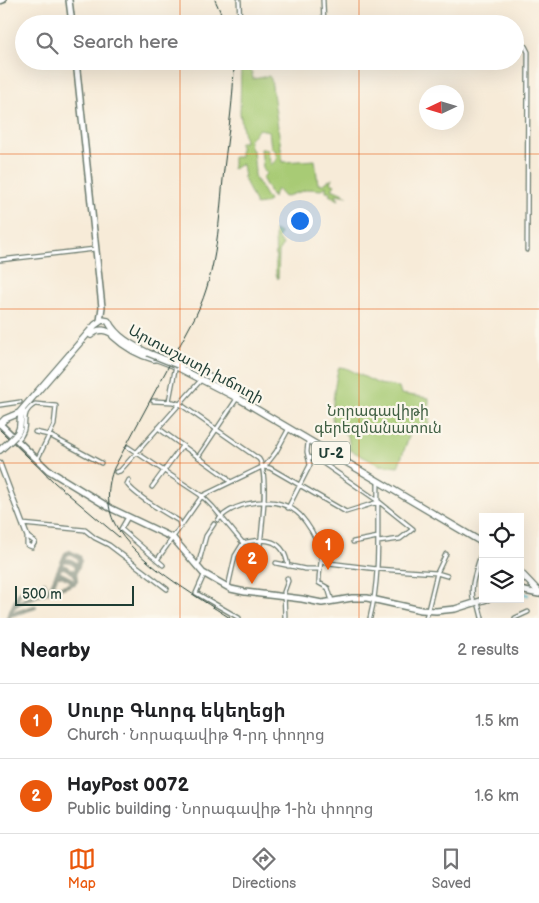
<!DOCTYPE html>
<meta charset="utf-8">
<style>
:root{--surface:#fff;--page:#f6f6f6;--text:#202124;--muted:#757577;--line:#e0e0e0;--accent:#ea580c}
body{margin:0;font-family:"Balsamiq Sans","Noto Sans Armenian",sans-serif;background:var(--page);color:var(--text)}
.controls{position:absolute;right:15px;bottom:15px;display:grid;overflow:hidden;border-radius:0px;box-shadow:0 5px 20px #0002}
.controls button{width:45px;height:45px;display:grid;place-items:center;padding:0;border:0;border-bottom:1px solid var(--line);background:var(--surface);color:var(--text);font:25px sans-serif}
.compass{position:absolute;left:419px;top:85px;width:45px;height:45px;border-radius:50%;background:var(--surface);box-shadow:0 5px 20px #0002;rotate:266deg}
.scale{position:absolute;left:15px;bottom:12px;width:119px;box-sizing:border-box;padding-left:5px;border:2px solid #1f3d34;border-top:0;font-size:14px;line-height:18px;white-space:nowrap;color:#1f3d34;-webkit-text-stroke:4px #fbf7ec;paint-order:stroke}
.you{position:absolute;left:299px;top:220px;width:18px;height:18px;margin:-12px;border:4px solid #fff;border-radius:50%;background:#1a73e8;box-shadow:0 0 0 8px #1a73e833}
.badge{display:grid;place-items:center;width:32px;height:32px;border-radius:50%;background:var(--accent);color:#fff;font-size:16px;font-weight:700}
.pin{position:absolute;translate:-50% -41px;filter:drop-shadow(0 1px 2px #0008)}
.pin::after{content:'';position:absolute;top:26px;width:18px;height:15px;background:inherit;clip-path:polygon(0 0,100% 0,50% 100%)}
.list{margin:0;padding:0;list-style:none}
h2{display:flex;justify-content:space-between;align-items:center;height:65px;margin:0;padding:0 20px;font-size:21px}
h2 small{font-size:16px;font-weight:400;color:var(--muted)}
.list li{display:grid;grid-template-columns:32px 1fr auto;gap:15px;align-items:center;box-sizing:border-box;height:75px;padding:0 20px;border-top:1px solid var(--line)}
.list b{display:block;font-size:19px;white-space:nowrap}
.list p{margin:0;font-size:16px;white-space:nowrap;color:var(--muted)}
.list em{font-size:16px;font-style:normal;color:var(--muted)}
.icon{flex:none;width:28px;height:28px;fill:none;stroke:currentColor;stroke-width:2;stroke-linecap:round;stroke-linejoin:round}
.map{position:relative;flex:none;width:539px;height:618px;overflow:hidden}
.search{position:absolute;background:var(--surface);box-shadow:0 5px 20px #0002;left:15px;right:15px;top:15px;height:55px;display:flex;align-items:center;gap:12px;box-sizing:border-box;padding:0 18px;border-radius:28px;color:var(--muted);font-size:19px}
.sheet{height:215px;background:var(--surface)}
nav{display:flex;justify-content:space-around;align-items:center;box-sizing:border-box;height:70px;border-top:1px solid var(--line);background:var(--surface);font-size:14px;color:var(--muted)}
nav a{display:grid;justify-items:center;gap:2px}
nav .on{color:var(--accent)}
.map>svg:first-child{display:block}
.green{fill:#a8cb74;stroke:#648454}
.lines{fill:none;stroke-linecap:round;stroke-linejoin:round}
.canal{stroke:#5bc4d7;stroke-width:2.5}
.taxiway{stroke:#8b9486;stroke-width:4.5}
.minor-casing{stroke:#6b7a6d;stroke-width:5.5}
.major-casing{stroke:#6b7a6d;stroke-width:8}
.highway-casing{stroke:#6b7a6d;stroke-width:8}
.minor{stroke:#fff;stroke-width:3}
.major{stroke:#fff;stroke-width:5}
.highway{stroke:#fff;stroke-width:5.5}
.rail{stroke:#1f3d34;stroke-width:1}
.highway-bridge-casing{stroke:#6b7a6d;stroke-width:8;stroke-linecap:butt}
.highway-bridge{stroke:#fff;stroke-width:5.5}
.grid{fill:none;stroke:#e8590c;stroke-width:1;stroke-opacity:0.55}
.labels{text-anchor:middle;stroke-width:4.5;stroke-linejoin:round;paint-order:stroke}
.shield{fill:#fbf7ec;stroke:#61756b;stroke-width:1}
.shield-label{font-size:14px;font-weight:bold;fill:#1f3d34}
.street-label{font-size:15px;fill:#1f3d34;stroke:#fbf7ec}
.park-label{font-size:15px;fill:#416044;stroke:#fbf7ec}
</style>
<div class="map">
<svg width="539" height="618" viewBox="0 0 539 618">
<rect width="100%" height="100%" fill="#fbf7ec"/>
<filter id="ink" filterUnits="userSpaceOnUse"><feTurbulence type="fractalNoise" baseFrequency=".02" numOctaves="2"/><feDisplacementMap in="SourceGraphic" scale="10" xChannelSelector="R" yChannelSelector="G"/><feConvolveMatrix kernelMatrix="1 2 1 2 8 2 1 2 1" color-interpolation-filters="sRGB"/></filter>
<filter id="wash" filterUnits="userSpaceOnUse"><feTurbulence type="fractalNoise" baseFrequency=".0096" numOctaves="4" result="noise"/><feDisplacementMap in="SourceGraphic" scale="20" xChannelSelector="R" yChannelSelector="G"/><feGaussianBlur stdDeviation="1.12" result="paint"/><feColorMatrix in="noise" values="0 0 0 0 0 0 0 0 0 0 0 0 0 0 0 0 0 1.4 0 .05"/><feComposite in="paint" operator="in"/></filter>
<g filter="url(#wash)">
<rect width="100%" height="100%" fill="#f7ebd8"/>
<path class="green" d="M241,61h9l3,18 16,-3 2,3 12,83 32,-2 3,24h5l10,-6 -2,5 4,2 -3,4 16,7 -13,-2 4,6 -10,-5 2,-3 -5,-1v-5l-5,4 -12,-1 -25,8 -7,-8 -4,9 -11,-20 4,-4 -3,-6 -2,-19h6l4,16 6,-6 -2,-9 -4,-2 -2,-17 -10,-2 -10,11 1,8 3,2 2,22 -1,4 15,25 -6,3 -7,1 -12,-27 -2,-14 -9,5v-12h7v-15h5l-5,-29z
M275,230l5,3 -2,6 5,6 -4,6 -1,28 -2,-5z
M339,367l7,1 33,16 20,3 2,7 28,4v29l-1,3 -17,1 -13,36 -19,-2 -29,-15 -2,-14c-5,-4 -13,-8 -15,-13 -3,-6 3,-50 6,-56z"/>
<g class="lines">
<path class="canal" d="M523,593l5,2"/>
<path class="taxiway" d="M63,561c4,-2 13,1 14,6
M60,567h5l10,6
M56,576l4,-2 10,5 2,3 -1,2
M13,607c11,-10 46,-18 61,-24l2,-2 -1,-8 5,-13 -1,-3 -10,-5 -3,2 -17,38
M9,615l26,-8
M8,618l12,-26 24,-9 4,9"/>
</g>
</g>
<g filter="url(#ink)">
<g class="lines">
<g class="minor-casing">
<path id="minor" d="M239,0l1,24
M323,0l1,24
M515,46h10l3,6 -1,198
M0,260l95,-11
M154,359l21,8
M153,401l20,1 7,2 79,55c10,15 3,68 1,87
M169,401l6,-31
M0,405l20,-3
M158,428l68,49 4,5
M35,432l14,3 52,28
M17,441c16,-16 -1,-25 18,-37l21,2 -2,19 -17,35
M128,447l74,49 11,11 30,36
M198,457l38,-57
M308,457l9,2 61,42 35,28 -13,10 -22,3
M0,463l28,74 7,5 -3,5 -5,-2v-8l-27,-71
M263,467l7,1 76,44 32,-10
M116,472l4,-1 81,-91
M129,480l-2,4c9,12 38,29 52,37l1,5
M152,487l30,-41
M288,508l22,-43 -3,-13 1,-10
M128,517l-7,12 42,36
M218,520c19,-20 60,-26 82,-5 8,9 16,23 20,34 4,10 -2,22 -1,34l9,5 4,13
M22,524l63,6 10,8 14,7 58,44
M353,542l25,-5
M157,560l45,-64 64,-31 10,-13 12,-22
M321,562l56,7 60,4 10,3
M276,563l29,6h14
M196,566l4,-5v-3l6,-22 8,-12
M204,575l-8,18 43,25
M228,587l7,-31 8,-13c23,-6 41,-4 45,23
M478,602l4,16
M474,603c-5,-16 2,-31 6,-46
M285,618l-1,-26 4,-11 -1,-3
M370,618c11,-44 7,-90 8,-135
M426,618l11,-45 9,-19
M515,618l13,-6"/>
</g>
<g class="major-casing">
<path id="major" d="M69,0l3,24
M0,1l3,-1
M76,61l26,246 -2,14
M0,424l48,46 62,38 63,30 30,35 28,16 14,3 57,7 20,4 30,-5h15l54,12 15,1 19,-2 32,-10
M520,590l19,4"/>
</g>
<g class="highway-casing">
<path id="highway" d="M91,335c8,-8 16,-5 25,1
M113,336c12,11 25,19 41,23l1,-6
M175,366l2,-3c12,-1 51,24 61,32
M177,367l64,33 242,143
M0,424l5,-5 14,-6 76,-88 7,-5 6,1c8,16 24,24 40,32
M15,436c9,-10 2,-15 8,-24
M0,450l9,-8
M520,572l19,20"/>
</g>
<use href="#minor" class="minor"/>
<use href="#major" class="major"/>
<use href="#highway" class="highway"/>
<path class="rail" d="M215,0l11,24
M0,430l55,53 64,54
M230,618c-34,-22 -97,-58 -115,-94 -9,-17 -8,-39 -1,-56l82,-153c22,-45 23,-97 28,-146 4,-36 10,-72 10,-108"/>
<g class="highway-bridge-casing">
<path id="highway-bridge" d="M148,353l30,12
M9,442l6,-6"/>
</g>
<use href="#highway-bridge" class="highway-bridge"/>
</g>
</g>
<path class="grid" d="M180,0v24M359,0v24M180,61v557M359,61v557M0,154h539M0,309h539M0,463h539"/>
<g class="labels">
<rect class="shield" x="312" y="441.5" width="38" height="23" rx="4"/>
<g class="shield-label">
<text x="331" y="458">Մ-2</text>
</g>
<g class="street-label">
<text transform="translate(196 364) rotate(28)" y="5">Արտաշատի խճուղի</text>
</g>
<g class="park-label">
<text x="378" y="416">Նորագավիթի<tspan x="378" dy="17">գերեզմանատուն</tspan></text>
</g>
</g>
</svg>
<div class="controls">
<button><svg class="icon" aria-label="locate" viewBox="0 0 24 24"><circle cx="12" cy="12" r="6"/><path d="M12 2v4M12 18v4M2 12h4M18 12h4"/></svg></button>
<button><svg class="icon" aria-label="layers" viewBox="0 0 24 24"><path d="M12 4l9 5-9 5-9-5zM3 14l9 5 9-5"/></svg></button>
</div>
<svg class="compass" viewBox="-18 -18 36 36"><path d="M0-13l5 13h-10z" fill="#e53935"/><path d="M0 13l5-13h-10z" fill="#757577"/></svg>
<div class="scale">500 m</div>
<div class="you"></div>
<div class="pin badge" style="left:328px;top:570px">1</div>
<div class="pin badge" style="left:252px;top:584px">2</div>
<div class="search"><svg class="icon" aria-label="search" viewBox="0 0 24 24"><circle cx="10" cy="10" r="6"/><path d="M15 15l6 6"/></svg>Search here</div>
</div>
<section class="sheet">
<h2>Nearby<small>2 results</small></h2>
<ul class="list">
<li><span class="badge">1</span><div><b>Սուրբ Գևորգ եկեղեցի</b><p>Church · Նորագավիթ 9-րդ փողոց</p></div><em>1.5 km</em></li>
<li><span class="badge">2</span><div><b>HayPost 0072</b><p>Public building · Նորագավիթ 1-ին փողոց</p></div><em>1.6 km</em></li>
</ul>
</section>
<nav>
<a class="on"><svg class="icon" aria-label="map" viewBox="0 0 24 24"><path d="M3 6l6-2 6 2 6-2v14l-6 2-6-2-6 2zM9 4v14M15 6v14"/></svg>Map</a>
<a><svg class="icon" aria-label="directions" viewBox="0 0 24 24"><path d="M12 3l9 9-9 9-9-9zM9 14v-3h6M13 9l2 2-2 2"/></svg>Directions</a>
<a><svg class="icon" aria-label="saved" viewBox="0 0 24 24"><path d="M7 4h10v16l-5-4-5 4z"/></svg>Saved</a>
</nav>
